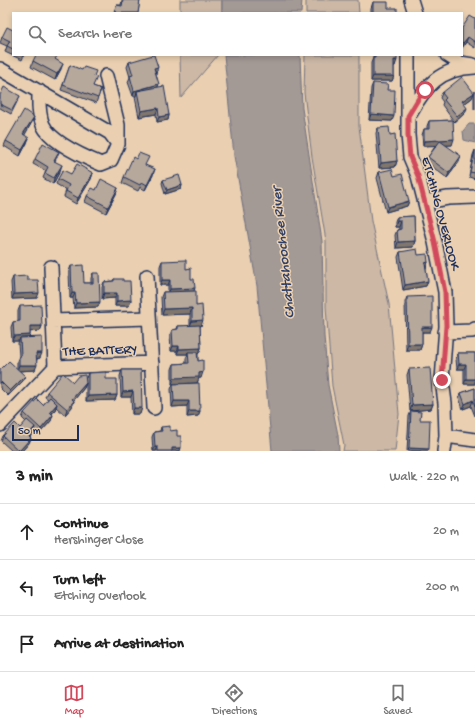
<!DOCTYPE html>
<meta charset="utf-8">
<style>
:root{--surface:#fff;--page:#f2f2f2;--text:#222;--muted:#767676;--line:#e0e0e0;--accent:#d1495b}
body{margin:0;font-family:"Gochi Hand",sans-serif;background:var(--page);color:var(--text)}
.scale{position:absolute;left:12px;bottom:10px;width:67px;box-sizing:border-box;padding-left:4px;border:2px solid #1b2f5e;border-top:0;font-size:11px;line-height:14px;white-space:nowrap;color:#1b2f5e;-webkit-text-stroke:3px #ead0b1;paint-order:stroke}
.stop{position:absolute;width:12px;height:12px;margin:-9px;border:3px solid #d1495b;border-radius:50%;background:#fff}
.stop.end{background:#d1495b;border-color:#fff;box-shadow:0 1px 4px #0008}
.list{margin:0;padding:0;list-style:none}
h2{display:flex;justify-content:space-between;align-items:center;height:52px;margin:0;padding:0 16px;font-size:17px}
h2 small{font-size:13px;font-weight:400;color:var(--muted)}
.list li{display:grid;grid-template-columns:26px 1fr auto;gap:12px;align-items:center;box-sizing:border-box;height:56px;padding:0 16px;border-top:1px solid var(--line)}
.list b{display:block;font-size:15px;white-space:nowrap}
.list p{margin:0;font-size:13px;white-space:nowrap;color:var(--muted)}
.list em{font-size:13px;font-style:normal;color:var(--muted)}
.icon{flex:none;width:22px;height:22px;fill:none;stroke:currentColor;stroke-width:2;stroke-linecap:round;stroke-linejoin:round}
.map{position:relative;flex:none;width:475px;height:451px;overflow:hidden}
.search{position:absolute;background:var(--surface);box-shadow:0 2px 6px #0003;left:12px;right:12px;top:12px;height:44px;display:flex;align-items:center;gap:10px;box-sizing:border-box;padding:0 14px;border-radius:0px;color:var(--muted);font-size:15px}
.sheet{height:220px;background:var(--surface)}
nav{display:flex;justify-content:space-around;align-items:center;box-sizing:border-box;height:56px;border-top:1px solid var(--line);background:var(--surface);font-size:11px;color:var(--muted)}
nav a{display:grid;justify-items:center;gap:2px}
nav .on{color:var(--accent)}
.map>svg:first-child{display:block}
.green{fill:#ccb8a5;stroke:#747482}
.water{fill:#a39995;stroke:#6d6f7f}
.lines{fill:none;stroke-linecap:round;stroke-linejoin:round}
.minor-casing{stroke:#1b2f5e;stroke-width:16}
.minor{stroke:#ead0b1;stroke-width:13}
.wall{fill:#9d9086;stroke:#1b2f5e}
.shaded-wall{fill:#80766d;stroke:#1b2f5e}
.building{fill:#b7a89c;stroke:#1b2f5e}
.route{stroke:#d1495b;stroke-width:5}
.labels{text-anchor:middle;stroke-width:3;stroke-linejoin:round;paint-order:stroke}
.street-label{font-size:14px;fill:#1b2f5e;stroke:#ead0b1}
.water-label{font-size:15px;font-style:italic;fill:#2f3f66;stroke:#ead0b1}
</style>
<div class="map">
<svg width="475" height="451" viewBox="0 0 475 451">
<rect width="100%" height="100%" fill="#ead0b1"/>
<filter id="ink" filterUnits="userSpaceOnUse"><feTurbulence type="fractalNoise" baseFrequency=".025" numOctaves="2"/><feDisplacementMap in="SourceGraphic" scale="8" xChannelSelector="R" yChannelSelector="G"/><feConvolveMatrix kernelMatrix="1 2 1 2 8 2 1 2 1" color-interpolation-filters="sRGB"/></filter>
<g filter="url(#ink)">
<path class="green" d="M180,0h42v13h-42z
M306,0h52l1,13h-53z
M180,55h38l-37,43z
M305,55h54v71l12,95 18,83 10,110 -4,37h-52l1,-6 -12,-59 -6,-79v-66l-14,-84 -8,-64z"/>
<path class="water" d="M222,0h80l-1,13h-79z
M224,55h76l2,53 20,133 2,95 4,49 10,50 1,16h-67l-15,-165 -23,-130z
M469,124h6v19l-11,-3 -1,-9z"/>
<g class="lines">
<g class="minor-casing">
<path id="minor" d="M411,0l4,13
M408,55v80l2,22 8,19 17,66 10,50 1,34 -4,54 3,23 1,33 -2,15
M447,55l13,8 13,2
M0,69l110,64 8,11 -7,16 -10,4c-17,-7 -50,-22 -58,-39 -5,-11 -4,-23 -4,-34
M106,76l12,49v19
M409,115c16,-29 31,-47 66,-48
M425,202l23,-4 27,-1
M51,267l4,100
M147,276l7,132
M53,321l96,-3
M445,332l27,-1 3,-2
M0,425l55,-58 97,-4
M446,436l29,4"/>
</g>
<use href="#minor" class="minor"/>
</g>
<path class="wall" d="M122,0h18l-2,13h-24l2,-8h5z
M373,2l15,6 9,5h-26v-5z
M475,19v29l-9,-6 -4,6v-20z
M13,30v25h11l-2,5 -17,-8 2,-6 -7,-3 2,-6z
M373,55h24l-2,11h-1v10l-2,5h-21v-18l2,-5z
M56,60l5,9 -6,11 -24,-13 2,-6z
M129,62l27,11 2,14 11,28 -1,5 -11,2 -1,-8 -17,3 -4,-20 1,-1h-3l-5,-14 2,-5 -3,-10z
M70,65l24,11 -1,10 8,3 -5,14 -35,-13z
M373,83l14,7 5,31 -23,-1 2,-32z
M475,91v18h-1v-16z
M442,93l30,5 -8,6 1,9 -10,9 -2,-2 -1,25h-6l13,17 -12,16 -21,-16 2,-5 8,-12 -13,1 -1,-11 2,-6h3v-3l2,-5 24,-1 -11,-15 1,-3 -3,-4z
M0,95l20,1 -9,18 -11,-6z
M32,122l-8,13 3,8 -7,13 -16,-10 2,-5z
M378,128l12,7 7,26 -2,6 -16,1 -3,-35z
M475,150v29l-6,-2 4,-22z
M59,152l-4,9 5,10 -7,13 -10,-6 3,-7 -13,-7 2,-5z
M146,165l7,10 -8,15 -5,-3 -2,4 -16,-8 2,-6z
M379,172l15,4 15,25 -2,5 -21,6 -9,-34z
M93,173l-2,6 -15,25 -12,-7 2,-7 -10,-6 2,-5 13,-5z
M163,180l19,5 -1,4 -16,5 -3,-11z
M118,188l-2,6 -10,19 -21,-11 2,-6 9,-6z
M414,216l1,25 -2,6 -17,1 -1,-13 2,-5 2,-1v-2h-4v-5l2,-5z
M400,252l18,3 10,7 -2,6v18l-23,4 -5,-33z
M162,261l24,8 5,10 5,27 5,20h-1l1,22 -2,5 -1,1v7l3,17h-2l-2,5 -25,1v-15l2,-5 12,-1v-5l2,-4h-11v-3h-6l-1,-16 2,-5 5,-1 1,-3h12v-12l-28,1 -1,-18 2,-5h5v-7h-8v-19z
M71,266l13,17h7v-5l2,-5 5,34 -24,1 -1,-10h-3l-1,-27z
M13,277l14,3 10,18 -25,1 -1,-17z
M114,279l9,2 8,19 -2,6h-14v-8l-13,1v-12l2,-5 9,-1z
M407,297l23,35h-8v12l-2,6h-14l-1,-48z
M20,306l22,20 -2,5h-10v4l-1,2 11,21 -3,1 -2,11 -16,1 4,10 -15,15 -8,-8v-18l17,-1v-8l2,-5 -1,-13 1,-2h-7l-1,-14 2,-5 5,-1v-10z
M458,353h17v31h-11v-15h-7l-1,-10z
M409,369l24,35 -2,5 -21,2 -3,-36z
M122,370h19l-1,44h-8l-1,-17h-10l-1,-21z
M88,373l18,6 11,16 -2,5 -29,1v-18l-2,5 -11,13h1l-2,6 -7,8 -9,-8 -1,3 -3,4 -1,7 -12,13 -5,-4 -1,3 -3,4 1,1 -2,5 -7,8h-10l-11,-10 2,-5 17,-8 6,-6 -4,-4 2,-5 19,-8 5,-6 -3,-2 2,-5 26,-10 13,-4z
M173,384l27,27 -2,5 -11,1v-11l-15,1 -1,-18z
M475,388v28l-4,-10 -8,3 -4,-11 2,-5z
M411,411l9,9 8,31h-21l2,-35z
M161,427l9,4 7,5 3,15h-27l-1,-14 2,-5 6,-1z"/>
<path class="shaded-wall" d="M468,37l-2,5 -4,6 1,-5z
M394,60h3l-2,6h-3z
M63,64l-2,5 -6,11 2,-6z
M158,67l-2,6 -2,-5z
M373,76h21l-2,5h-21z
M159,84l-2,5 -20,2 -1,5h-3l1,-5z
M474,93l-2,5 -12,9 2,-6z
M158,108l-2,6 -17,3 2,-6z
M467,108l-2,5 -10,9 2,-6z
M371,114l23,2 -2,5 -23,-1z
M169,115l-1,5 -11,2 2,-5z
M34,117l-2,5 -10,18 1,-6z
M29,138l-2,5 -7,13 2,-6z
M454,139l-2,6 -29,1 1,-5z
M461,156l-2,6 -12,16 2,-5z
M397,161l-2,6 -16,1 2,-5z
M62,165l-2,6 -7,13 1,-6z
M155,169l-2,6 -8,15 2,-5z
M93,173l-2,6 -15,25 2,-6z
M182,185l-1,4 -16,5 2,-4z
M118,188l-2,6 -10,19 2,-6z
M409,201l-2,5 -21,6 2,-5z
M397,221h4l-2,6h-4z
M415,241l-2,6 -17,1 2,-6z
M428,262l-2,6h-3l2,-5z
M162,280h8l-2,5h-8z
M428,281l-2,5 -23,4 2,-5z
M195,288l-2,6 -25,1 2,-6z
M39,293l-2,5 -25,1 2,-5z
M72,293h3l-2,5h-3z
M104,293h13l-2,5 -13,1z
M131,300l-2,6h-14l2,-5z
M100,302l-2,5 -24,1 2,-5z
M192,308l-2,6 -28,1 2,-6z
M203,320l-2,6h-11l2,-5z
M30,326h12l-2,5 -12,1z
M422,327h10l-2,5h-10z
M30,335l-2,6 -8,-3 -1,3h-7l2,-5z
M408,344h14l-2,6h-14z
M173,346h6l-2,5h-6z
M201,348l-2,5 -11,1v-2v2h-11l2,-5z
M36,353h6l-2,5 -6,1z
M459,364h7l-2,5h-7z
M19,365h18l-2,5 -18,1z
M203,372l-2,6h-2l-2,5 -25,1 2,-6 25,-5z
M25,376l-2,5 -15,15 2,-5z
M466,379h9v5h-11z
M86,383l-2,5 -14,17 2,-6z
M133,391l-2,6h-10l2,-5z
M117,395l-2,5 -29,1 2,-5z
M473,400l-2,6 -8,3 2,-5z
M74,401l-2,6 -7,8 2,-6z
M174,401h15l-2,5 -15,1z
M57,404l-2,6 -7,7 2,-5z
M433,404l-2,5 -21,2 2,-6z
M134,408h8l-2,6h-8z
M189,411h11l-2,5 -11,1z
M53,415l-2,6 -12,13 2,-5z
M35,427l-2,6 -7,8 2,-6z
M31,438l-2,5 -7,8h-3z
M155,447h3l-2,4h-3z
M172,448h9l-1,3h-9z
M409,448l20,1 -1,2h-20z"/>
<path class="building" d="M123,0h17l-2,13h-23l1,-8 6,1z
M373,2h15v6h9v5h-24z
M470,16l5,3v23l-7,-5 -5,6 -1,-1v-14z
M7,27l6,3v19l-6,-3 3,-5 -8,-4z
M36,55h22l-3,4 8,5 -6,10 -24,-13z
M153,55h1l4,12 -4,1 5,16 -25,7 -4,-15 3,-1 -4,-13z
M375,55h22v5h-3v16h-21v-18h2z
M70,65l12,5 2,-3 12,4 -2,5 3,1 -4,9 8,3 -3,9 -35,-13z
M462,77l12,16 -12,8 5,7 -10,8 -13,-16 2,-2 -4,-5z
M373,83l15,1 -1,6h8l-1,26 -23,-2z
M164,86l5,29 -10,2 -1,-9 -17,3 -4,-20z
M4,87l16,9 -8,14 -12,-6v-9z
M24,110l10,7 -11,17 6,4 -7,12 -16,-9z
M453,120l1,19 -30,2v-12h5v-8z
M389,127l1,8 5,-1 2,27 -16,2 -3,-35z
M440,141l21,15 -12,17 -21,-16z
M43,143l16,9 -5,9 8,4 -8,13 -9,-5 3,-6 -13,-8z
M475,150v23l-5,-1z
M139,153l10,4 -4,8 10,4 -8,16 -5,-3 -2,3 -16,-8 9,-20 3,2z
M77,164l16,9 -15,25 -12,-7 3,-6 -11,-6 5,-9 8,4z
M392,169l2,7 8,-2 7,27 -21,6 -9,-35z
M179,175l3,10 -15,5 -4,-10z
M101,179l17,9 -10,19 -21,-11 5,-8 4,2z
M414,216l1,25 -17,1 -1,-12 4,-1v-8h-4v-4z
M417,249l1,6 9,-1 1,8 -3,1 3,18 -23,4 -5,-33z
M186,260v9l5,-1v11h3l1,9 -25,1v-9h-8v-19z
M83,265l1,18h9v-10h6l1,29 -24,1 -1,-10h-3l-1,-27z
M27,276v4h11l1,13 -25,1 -1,-17z
M114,279h9v2h7l1,19 -14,1v-8h-13v-11l10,-1z
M196,291v15l6,-1 1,15 -11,1v-13l-28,1 -1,-17z
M432,296v31h-10v17h-14l-1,-47z
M41,305l1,21h-12v9l-16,1 -1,-14 7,-1v-15z
M200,325l1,23 -22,1v-3h-6l-1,-16 6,-1v-3z
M42,337v16h-6l1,12h-18v-9l2,-1 -1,-17z
M188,352h9l1,9 5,-1v12l-4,1v4l-25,1v-14l15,-1z
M458,353h17v26h-9v-15h-7z
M9,361l16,15 -15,15 -9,-9 -1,1v-13z
M430,368l3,36 -21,1 -3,-36z
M122,370h19l1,38h-8l-1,-17 -10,1z
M106,372v7h11v16l-29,1v-23z
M63,373l10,9 5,-6 7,-1 1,8 -14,16 2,2 -7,8 -20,-17z
M199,383l1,28h-11v-10h-15l-1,-17z
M475,388v18l-2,-6 -8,4 -4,-11z
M50,397l7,7 -7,8 3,3 -12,14 -17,-16 13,-14 6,6z
M411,411l10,1 -1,8h10l-1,29 -20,-1z
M27,420l8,7 -7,8 3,3 -12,13 -16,-15 12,-13 5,5z
M170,426v5l7,-1v6h4v12h-9v3h-14v-4h-3l-1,-15 8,-1 -1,-4z"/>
</g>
<g class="lines" filter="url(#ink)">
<path class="route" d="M425,90l-5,6 -12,20v19l2,22 8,19 17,66 10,50 1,34 -4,54"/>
</g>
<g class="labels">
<g class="street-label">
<text transform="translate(442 213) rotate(75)" y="5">ETCHING OVERLOOK</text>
<text transform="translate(100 349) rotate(-2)" y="5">THE BATTERY</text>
</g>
<g class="water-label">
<text transform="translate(282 253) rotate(-96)" y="5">Chattahoochee River</text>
</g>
</g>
</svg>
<div class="scale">50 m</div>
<div class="stop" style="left:425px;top:90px"></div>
<div class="stop end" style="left:442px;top:380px"></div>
<div class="search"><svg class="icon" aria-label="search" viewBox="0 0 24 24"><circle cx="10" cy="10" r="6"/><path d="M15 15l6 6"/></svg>Search here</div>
</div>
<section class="sheet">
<h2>3 min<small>Walk · 220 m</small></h2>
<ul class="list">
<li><svg class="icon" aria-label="ahead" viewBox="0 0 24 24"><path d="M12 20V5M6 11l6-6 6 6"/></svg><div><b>Continue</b><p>Hershinger Close</p></div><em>20 m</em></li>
<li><svg class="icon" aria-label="left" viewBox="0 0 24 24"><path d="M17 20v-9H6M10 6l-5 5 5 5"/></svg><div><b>Turn left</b><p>Etching Overlook</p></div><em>200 m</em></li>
<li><svg class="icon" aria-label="arrive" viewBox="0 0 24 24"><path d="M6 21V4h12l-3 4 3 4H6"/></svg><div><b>Arrive at destination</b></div></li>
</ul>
</section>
<nav>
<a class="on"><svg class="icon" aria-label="map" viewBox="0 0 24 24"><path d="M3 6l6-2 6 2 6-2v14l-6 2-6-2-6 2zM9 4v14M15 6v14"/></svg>Map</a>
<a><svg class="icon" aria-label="directions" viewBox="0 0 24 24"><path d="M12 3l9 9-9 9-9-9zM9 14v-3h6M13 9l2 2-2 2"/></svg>Directions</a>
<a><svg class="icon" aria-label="saved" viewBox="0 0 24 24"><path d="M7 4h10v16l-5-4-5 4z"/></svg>Saved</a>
</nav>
